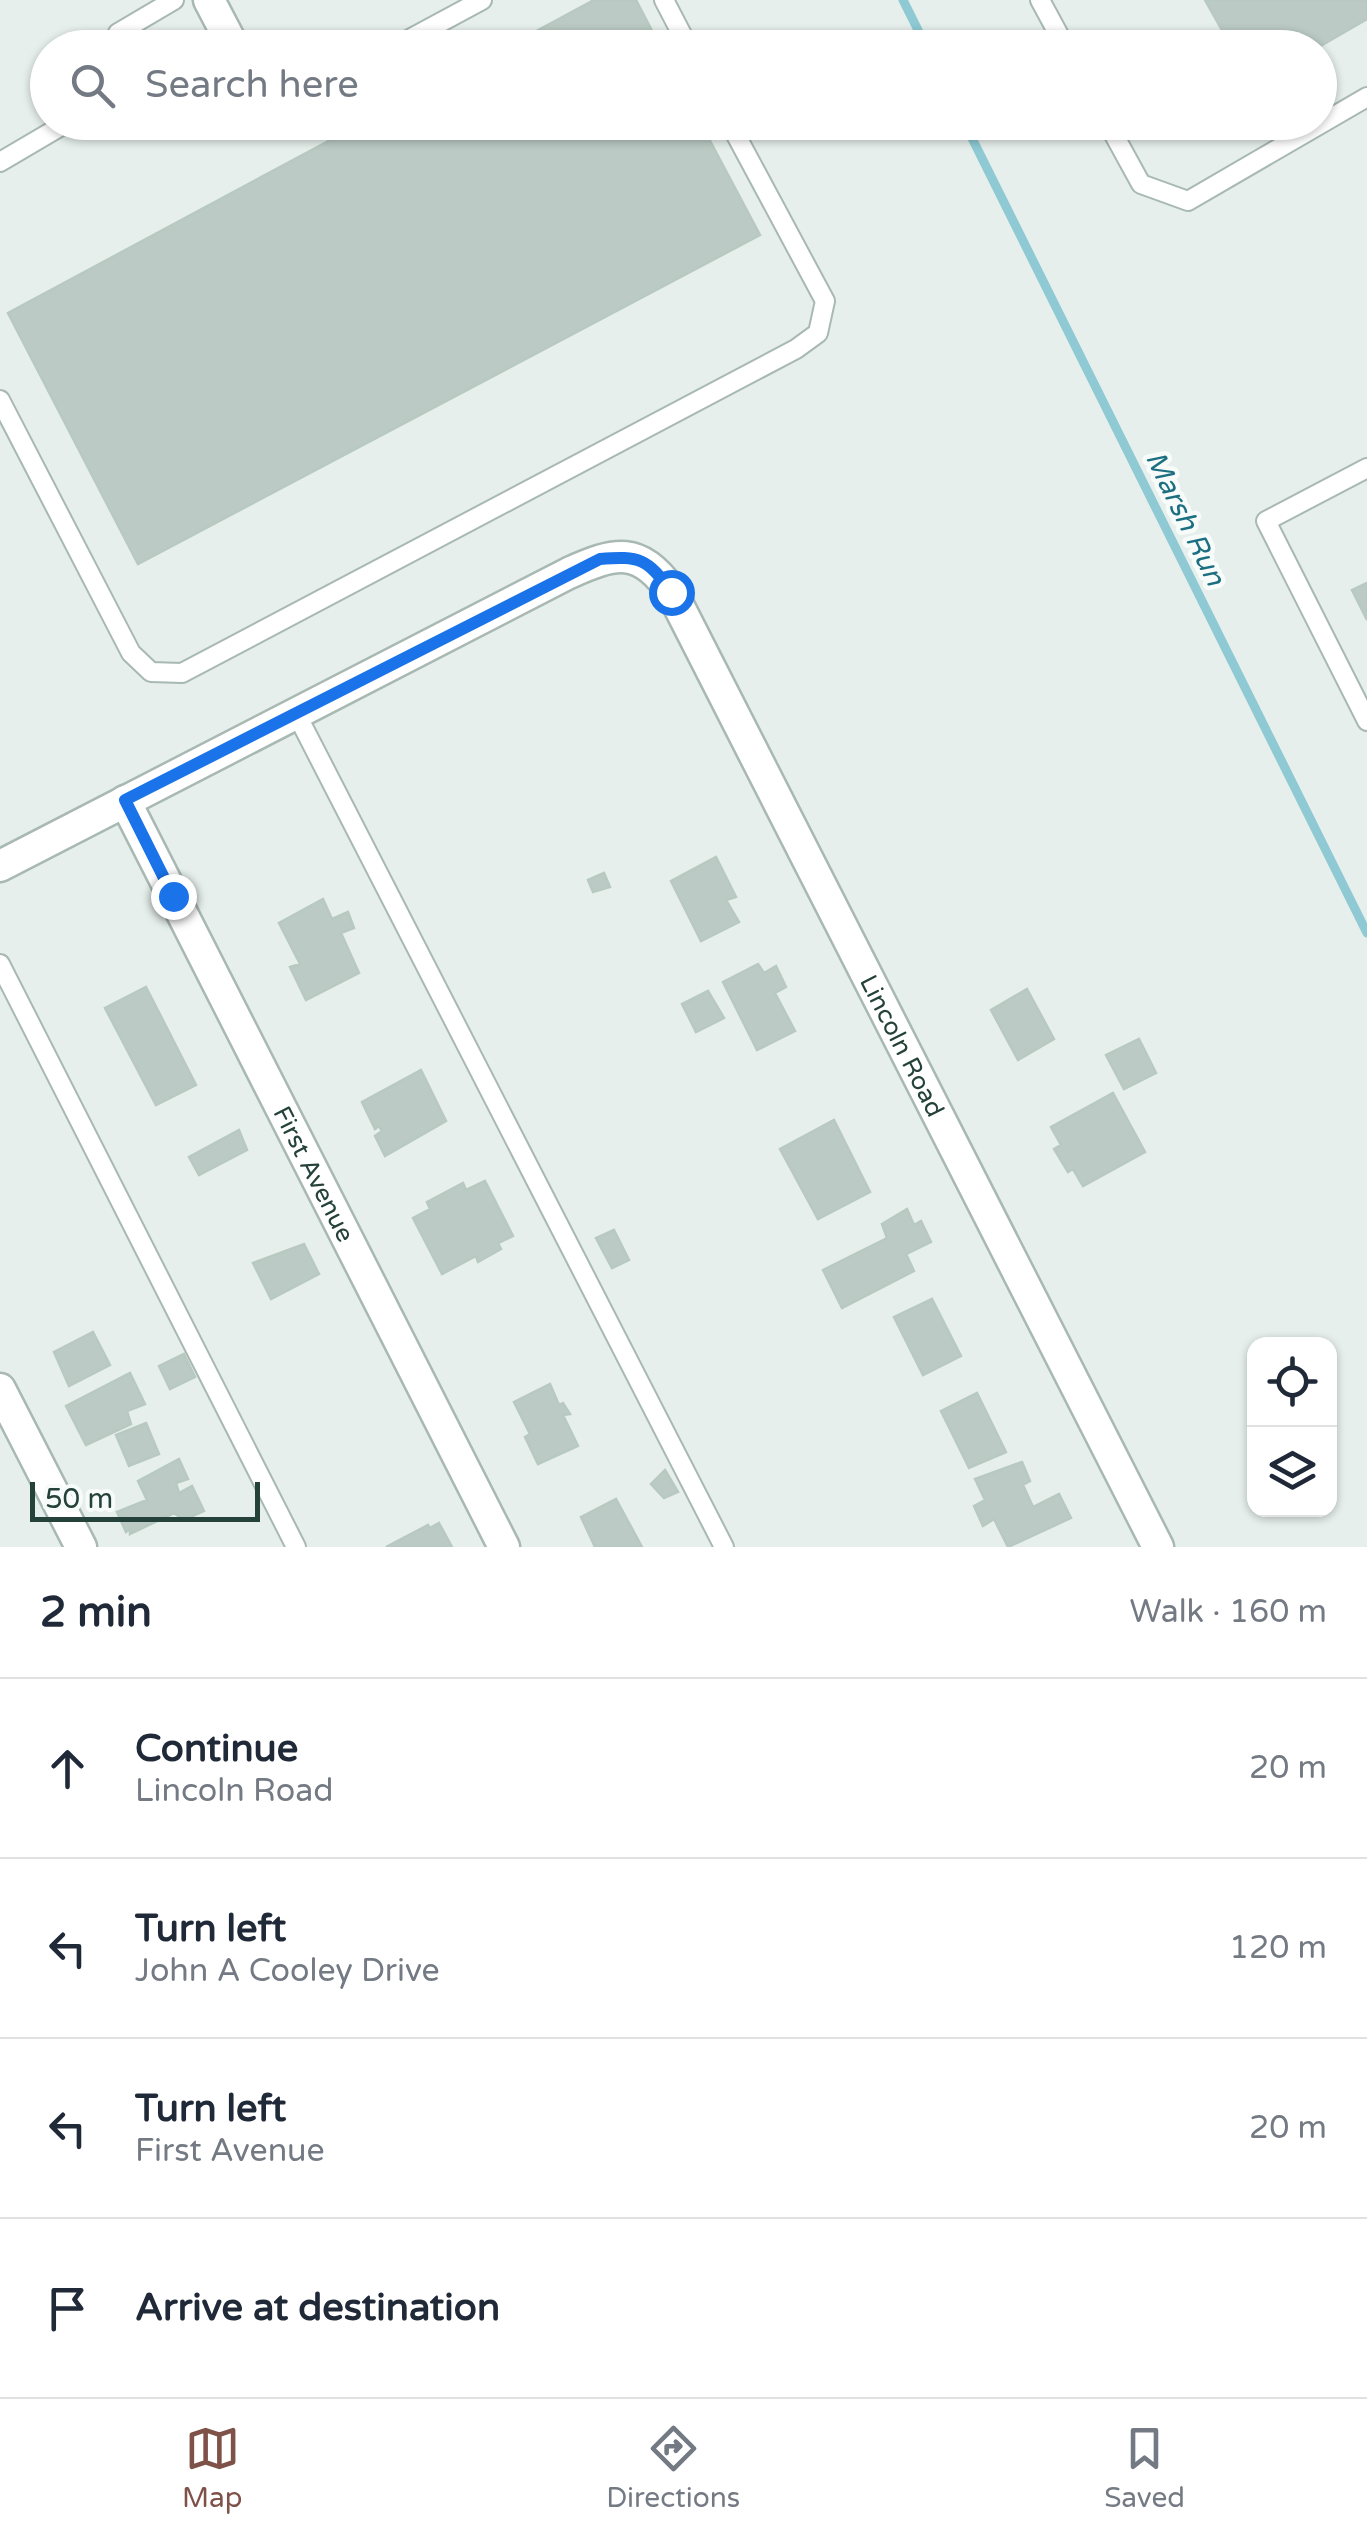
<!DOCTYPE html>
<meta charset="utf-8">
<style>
:root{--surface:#fff;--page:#f2f2f3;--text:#1f2937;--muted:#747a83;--line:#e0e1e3;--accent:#7f5249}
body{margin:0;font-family:"Varela Round",sans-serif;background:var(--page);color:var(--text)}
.controls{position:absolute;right:30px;bottom:30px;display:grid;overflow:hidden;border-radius:20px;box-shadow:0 2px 8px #0004}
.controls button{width:90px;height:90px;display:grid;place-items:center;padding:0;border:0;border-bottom:2px solid var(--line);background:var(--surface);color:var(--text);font:50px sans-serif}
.scale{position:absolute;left:30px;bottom:25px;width:230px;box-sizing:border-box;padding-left:10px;border:5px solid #24423a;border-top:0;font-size:28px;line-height:35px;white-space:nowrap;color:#24423a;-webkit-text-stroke:8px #f7fbf9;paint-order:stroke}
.stop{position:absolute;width:30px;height:30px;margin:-22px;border:8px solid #1a73e8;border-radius:50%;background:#fff}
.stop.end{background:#1a73e8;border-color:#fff;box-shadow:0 2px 10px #0008}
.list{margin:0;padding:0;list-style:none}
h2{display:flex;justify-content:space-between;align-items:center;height:130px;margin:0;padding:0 40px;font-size:42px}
h2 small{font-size:32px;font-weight:400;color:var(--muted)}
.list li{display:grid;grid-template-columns:65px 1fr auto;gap:30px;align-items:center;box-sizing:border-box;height:180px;padding:0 40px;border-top:2px solid var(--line)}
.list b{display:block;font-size:38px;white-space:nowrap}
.list p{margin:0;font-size:32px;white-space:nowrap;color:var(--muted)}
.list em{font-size:32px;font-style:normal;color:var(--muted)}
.icon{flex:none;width:55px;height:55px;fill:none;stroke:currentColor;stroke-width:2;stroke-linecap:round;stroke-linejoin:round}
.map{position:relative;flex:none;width:1367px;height:1547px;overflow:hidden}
.search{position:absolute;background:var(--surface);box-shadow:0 2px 8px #0004;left:30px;right:30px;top:30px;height:110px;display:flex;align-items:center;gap:25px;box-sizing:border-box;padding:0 35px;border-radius:55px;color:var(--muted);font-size:38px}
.sheet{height:850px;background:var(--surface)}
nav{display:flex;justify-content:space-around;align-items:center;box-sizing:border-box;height:140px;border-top:2px solid var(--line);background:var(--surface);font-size:28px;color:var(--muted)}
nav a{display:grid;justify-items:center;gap:5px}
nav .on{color:var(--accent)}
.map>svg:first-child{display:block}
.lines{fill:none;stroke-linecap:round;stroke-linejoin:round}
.stream{stroke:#8ec9d4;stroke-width:9}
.building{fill:#bbcac4;stroke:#b8c9c2;stroke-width:2.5}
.lane-casing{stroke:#a8b8b2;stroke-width:22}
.street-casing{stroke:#a8b8b2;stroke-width:35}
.lane{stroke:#fff;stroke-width:18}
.street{stroke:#fff;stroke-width:30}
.route{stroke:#1a73e8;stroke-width:12}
.labels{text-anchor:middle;stroke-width:9;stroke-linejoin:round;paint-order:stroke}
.street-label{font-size:25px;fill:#24423a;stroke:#f7fbf9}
.water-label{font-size:28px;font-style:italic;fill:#1c6f80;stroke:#f7fbf9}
</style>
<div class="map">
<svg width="1367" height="1547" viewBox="0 0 1367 1547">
<rect width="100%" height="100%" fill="#e6efeb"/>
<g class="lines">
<path class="stream" d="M903,0l24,48
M964,122l403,811"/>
</g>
<path class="building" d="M594,0h42l25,48h-156z
M1205,0h162v19l-50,29h-85z
M364,122h336l60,113 -622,329 -130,-251z
M1367,583v37l-15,-30z
M716,857l20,40 -10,3 13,22 -38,19 -30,-60z
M604,873l6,14 -17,5 -5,-12z
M323,899l9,20 16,-7 6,16 -13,5 18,40 -53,27 -16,-33 10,-3 -21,-41z
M758,964l6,9 12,-7 10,21 -11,6 20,38 -38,19 -34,-68z
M146,987l50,98 -40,20 -51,-97z
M1027,989l27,50 -36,21 -27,-50z
M708,991l16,27 -28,14 -14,-28z
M1139,1039l17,34 -32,16 -18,-34z
M421,1070l25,51 -61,35 -10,-20 7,-5 -3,-5 -4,3 -13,-27z
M1113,1093l32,59 -62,34 -10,-17 -5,3 -14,-23 7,-4 -10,-18z
M834,1120l36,72 -52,27 -38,-70z
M239,1130l8,20 -48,25 -10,-18z
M485,1181l28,55 -15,7 3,6 -23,13 -2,-6 -34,18 -29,-56 17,-9 -3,-7 36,-19 3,7z
M907,1209l7,16 7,-4 10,21 -25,12 8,17 -72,37 -19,-38 64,-32 -5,-14z
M614,1230l15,30 -17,8 -16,-30z
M304,1244l15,30 -48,25 -18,-36z
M932,1299l29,57 -38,19 -29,-58z
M93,1332l17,33 -41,21 -15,-34z
M184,1354l11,23 -25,12 -11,-23z
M130,1373l15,31 -18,7 4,13 -45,21 -20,-39z
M550,1384l9,21 4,-2 7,11 -7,1 15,31 -40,18 -13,-27 5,-3 -16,-32z
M977,1393l29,59 -37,16 -28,-57z
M146,1423l13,31 -30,12 -13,-31z
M179,1459l9,20 -12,4 3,10 13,-7 12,25 -20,9 -10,-7 -44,21v-5l-4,3 -9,-20 30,-12 -9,-19z
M1022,1462l8,19 -7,4 10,22 26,-13 12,24 -63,29 -14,-28 -11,7 -9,-20 11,-6 -10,-21z
M665,1470l13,22 -14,6 -13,-14z
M616,1499l26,48h-47l-14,-30z
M439,1523l13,24h-66l42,-22 2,3z"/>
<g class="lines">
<g class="lane-casing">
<path id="lane" d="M664,0l25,48
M1040,0l26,48
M110,48l8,-15 56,-33
M393,48l89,-48
M1107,122l34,62 47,17 179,-104
M0,162l68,-40
M0,400l131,253 20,19 31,1 614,-324 22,-16 7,-32 -96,-179
M1367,468l-101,53 101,200
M296,713l428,834
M0,964l296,583"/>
</g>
<g class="street-casing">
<g id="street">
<path d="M209,0l22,42"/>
<path id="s1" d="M125,801l379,746"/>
<path id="s2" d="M0,866l569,-293c46,-21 71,-27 102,18l487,956"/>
<path d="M0,1389l81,158"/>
</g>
</g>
<use href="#lane" class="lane"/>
<use href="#street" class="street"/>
</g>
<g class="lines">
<path class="route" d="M173,896l-48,-96 475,-241c39,-3 48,-1 71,33"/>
</g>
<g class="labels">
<g class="street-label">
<text dy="9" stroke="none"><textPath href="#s2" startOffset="1268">Lincoln Road</textPath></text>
<text dy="9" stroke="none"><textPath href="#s1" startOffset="418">First Avenue</textPath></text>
</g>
<g class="water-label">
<text transform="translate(1186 518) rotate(64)" y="10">Marsh Run</text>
</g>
</g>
</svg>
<div class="controls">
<button><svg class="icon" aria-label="locate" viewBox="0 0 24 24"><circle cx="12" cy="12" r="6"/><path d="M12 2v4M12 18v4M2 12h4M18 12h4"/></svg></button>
<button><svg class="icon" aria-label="layers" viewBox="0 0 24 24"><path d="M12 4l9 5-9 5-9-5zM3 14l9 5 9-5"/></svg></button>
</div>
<div class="scale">50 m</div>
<div class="stop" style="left:671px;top:592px"></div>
<div class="stop end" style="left:173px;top:896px"></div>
<div class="search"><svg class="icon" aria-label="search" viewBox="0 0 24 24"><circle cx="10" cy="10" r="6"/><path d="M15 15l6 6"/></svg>Search here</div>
</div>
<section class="sheet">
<h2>2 min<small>Walk · 160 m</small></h2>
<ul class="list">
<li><svg class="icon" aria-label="ahead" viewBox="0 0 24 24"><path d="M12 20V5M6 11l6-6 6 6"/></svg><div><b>Continue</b><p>Lincoln Road</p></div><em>20 m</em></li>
<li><svg class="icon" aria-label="left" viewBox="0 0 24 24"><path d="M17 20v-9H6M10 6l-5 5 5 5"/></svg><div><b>Turn left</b><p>John A Cooley Drive</p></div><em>120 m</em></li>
<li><svg class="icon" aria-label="left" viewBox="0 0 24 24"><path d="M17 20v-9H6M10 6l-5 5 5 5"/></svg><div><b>Turn left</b><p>First Avenue</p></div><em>20 m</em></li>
<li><svg class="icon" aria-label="arrive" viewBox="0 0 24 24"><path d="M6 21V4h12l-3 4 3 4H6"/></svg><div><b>Arrive at destination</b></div></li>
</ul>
</section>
<nav>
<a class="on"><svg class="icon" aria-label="map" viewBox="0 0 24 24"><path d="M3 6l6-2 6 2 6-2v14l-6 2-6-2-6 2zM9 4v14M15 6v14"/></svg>Map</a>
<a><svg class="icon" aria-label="directions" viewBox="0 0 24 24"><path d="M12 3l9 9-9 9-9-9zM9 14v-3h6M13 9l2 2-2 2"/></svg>Directions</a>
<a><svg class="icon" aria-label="saved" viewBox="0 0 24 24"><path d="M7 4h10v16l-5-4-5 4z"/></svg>Saved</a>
</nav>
